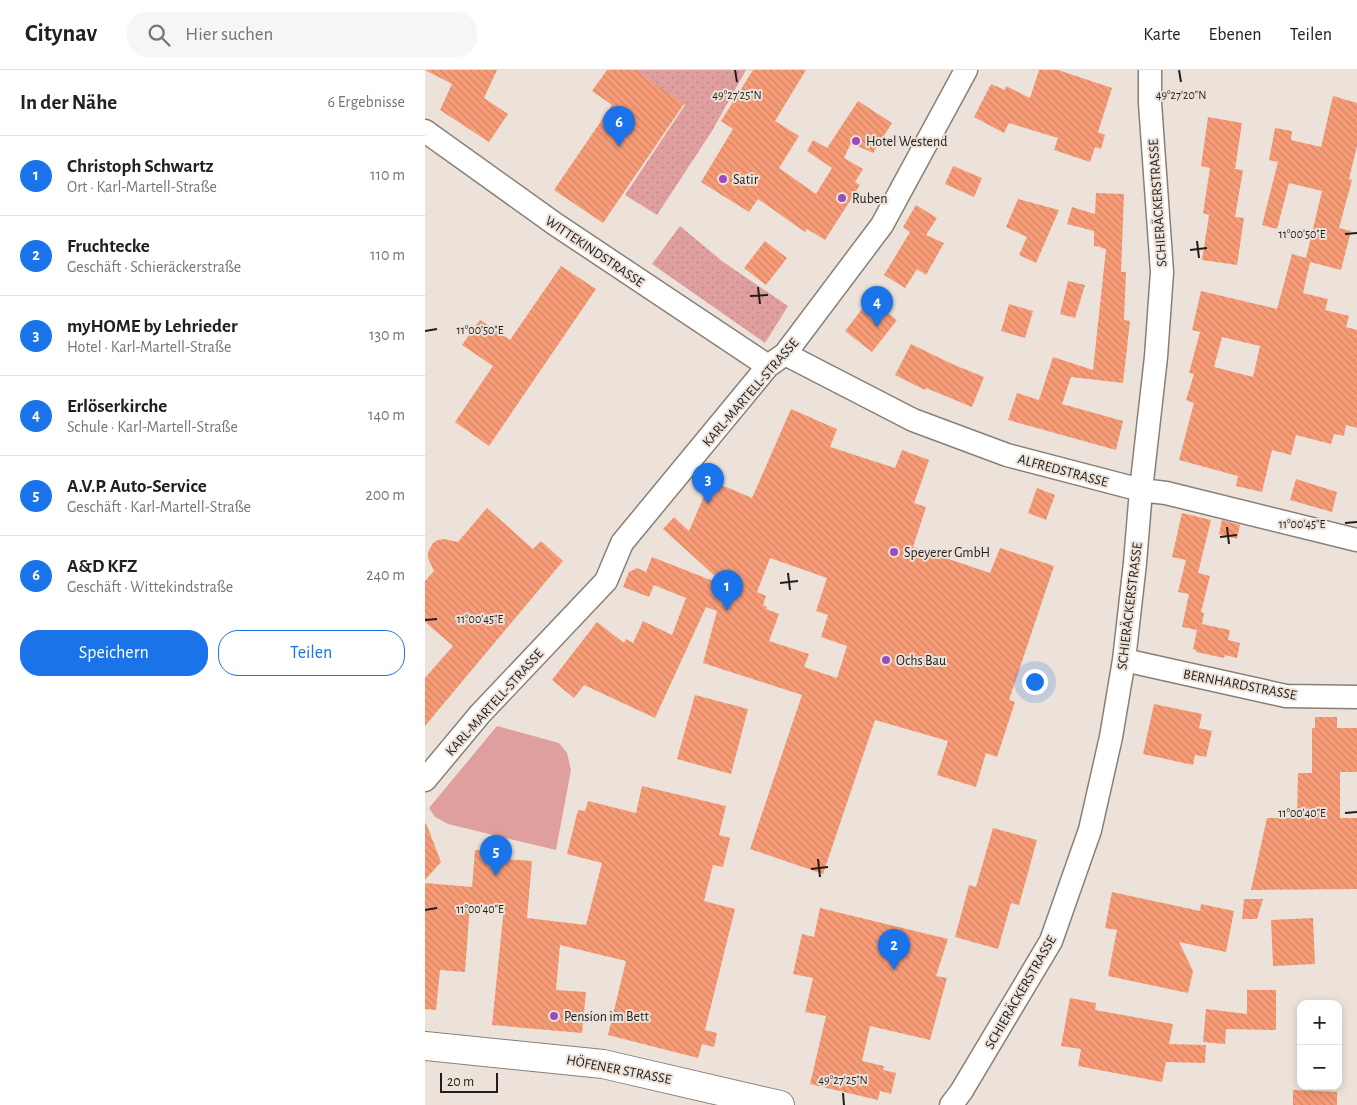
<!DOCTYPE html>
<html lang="de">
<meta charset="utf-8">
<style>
:root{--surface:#fff;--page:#f6f6f6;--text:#202124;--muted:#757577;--line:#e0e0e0;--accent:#1a73e8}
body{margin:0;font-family:"Alegreya Sans",sans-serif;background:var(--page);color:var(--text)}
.controls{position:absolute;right:15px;bottom:15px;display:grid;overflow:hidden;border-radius:10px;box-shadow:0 2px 8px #0003}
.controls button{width:45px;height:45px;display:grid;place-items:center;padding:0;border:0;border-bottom:1px solid var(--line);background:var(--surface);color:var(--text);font:25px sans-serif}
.scale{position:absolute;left:15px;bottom:12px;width:58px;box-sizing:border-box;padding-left:5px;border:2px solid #201d1a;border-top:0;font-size:14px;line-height:18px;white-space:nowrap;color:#201d1a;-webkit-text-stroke:4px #ece2d9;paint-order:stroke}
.you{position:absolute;left:609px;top:611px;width:18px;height:18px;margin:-12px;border:4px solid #fff;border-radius:50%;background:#1a73e8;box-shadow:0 0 0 8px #1a73e833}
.badge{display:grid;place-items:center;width:32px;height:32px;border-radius:50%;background:var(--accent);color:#fff;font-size:16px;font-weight:700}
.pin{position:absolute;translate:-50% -41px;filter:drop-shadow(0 1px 2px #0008)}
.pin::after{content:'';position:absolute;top:26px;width:18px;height:15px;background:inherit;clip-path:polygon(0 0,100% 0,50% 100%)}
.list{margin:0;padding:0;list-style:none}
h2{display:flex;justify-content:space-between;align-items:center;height:65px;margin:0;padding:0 20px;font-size:21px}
h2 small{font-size:16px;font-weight:400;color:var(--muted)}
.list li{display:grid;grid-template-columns:32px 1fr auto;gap:15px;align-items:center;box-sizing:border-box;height:80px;padding:0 20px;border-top:1px solid var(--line)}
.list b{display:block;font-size:19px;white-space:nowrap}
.list p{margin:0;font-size:16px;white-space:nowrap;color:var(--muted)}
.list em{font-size:16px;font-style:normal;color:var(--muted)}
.actions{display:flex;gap:10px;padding:15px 20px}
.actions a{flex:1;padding:11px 0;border:1px solid var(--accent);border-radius:20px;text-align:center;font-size:18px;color:var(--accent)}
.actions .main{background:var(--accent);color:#fff}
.icon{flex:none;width:28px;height:28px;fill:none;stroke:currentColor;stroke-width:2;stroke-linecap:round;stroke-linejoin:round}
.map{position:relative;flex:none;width:932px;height:1035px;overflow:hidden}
header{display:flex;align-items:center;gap:30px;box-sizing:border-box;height:70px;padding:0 25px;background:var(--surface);border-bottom:1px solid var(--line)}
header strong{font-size:24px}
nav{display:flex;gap:28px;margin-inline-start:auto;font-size:18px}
.search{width:350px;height:45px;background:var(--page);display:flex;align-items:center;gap:12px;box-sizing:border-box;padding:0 18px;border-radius:20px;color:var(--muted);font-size:19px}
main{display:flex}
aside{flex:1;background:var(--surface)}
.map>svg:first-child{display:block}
.grass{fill:#df9f9e}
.park{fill:url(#park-dots)}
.building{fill:url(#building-back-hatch);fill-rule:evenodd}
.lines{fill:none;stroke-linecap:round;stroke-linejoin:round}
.street-casing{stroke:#887f77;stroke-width:25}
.secondary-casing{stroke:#887f77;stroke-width:30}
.street{stroke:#fff;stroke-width:22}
.secondary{stroke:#fff;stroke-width:28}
.ticks{fill:none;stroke:#201d1a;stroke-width:2}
.poi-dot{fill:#9b4cbc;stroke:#ece2d9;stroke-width:2}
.labels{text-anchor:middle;stroke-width:4;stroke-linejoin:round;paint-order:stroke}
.poi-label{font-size:14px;fill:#201d1a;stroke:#ece2d9;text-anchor:start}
.street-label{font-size:14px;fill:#201d1a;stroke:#ece2d9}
.ticks-label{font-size:12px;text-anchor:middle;fill:#201d1a;stroke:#ece2d9;stroke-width:4;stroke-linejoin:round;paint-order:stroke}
</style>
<header>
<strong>Citynav</strong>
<div class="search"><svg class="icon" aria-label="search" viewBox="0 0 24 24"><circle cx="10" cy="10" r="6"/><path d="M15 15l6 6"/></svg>Hier suchen</div>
<nav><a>Karte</a><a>Ebenen</a><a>Teilen</a></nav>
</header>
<main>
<aside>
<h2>In der Nähe<small>6 Ergebnisse</small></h2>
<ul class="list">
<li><span class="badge">1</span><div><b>Christoph Schwartz</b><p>Ort · Karl-Martell-Straße</p></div><em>110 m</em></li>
<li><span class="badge">2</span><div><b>Fruchtecke</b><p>Geschäft · Schieräckerstraße</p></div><em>110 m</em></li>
<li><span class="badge">3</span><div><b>myHOME by Lehrieder</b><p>Hotel · Karl-Martell-Straße</p></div><em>130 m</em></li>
<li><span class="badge">4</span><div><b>Erlöserkirche</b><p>Schule · Karl-Martell-Straße</p></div><em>140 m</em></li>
<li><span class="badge">5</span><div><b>A.V.P. Auto-Service</b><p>Geschäft · Karl-Martell-Straße</p></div><em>200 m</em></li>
<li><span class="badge">6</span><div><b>A&amp;D KFZ</b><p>Geschäft · Wittekindstraße</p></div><em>240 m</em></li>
</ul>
<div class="actions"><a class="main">Speichern</a><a>Teilen</a></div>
</aside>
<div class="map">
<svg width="932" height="1035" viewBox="0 0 932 1035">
<defs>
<pattern id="park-dots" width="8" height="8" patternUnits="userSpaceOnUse" patternTransform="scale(1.25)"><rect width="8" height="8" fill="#df9f9e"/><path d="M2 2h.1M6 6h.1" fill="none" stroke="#bf8888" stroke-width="1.8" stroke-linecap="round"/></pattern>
<pattern id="building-back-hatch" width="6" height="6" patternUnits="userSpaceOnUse" patternTransform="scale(1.25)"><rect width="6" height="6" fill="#f79c77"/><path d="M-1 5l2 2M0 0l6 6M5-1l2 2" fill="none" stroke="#d38666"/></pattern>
</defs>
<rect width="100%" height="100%" fill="#ece2d9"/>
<path class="grass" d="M72,656l62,17 8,10 4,17 -15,80 -108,-26 -13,-7 -6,-9z"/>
<path class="park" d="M209,0h112l-34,61 -55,84 -32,-20 60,-90z
M255,156l42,35 66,45 -23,37 -113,-79z"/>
<path class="building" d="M0,0h72l-13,28 24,16 -19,28 -49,-32 12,-26z
M182,0h28l49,34 -81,119 -49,-33 58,-85 -20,-14z
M328,0h53l-31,51 24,15 -20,32 37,26 16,-26 -25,-17 6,-11 14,8 31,-47 34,22 -19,30 -22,-10 -7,15 19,11 -8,13 5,3 -35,55 -18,-11 -2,3 -47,-33 -9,13 -48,-30 32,-53 -12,-8z
M614,0h19l54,18 -14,44 7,3 -4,14 -6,-2 -5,15 -36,-12 4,-12 -49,-15 -5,10 -30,-16 17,-33 14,6 1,-4 24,12z
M908,26l24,7v43l-8,33 3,1 -13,48 12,3 -10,39 -31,-8 -7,31 25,6 -3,11 24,6 -3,11 11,3v98l-11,-3 -2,11 -10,-2 -3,10 -35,-9 -5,20 -19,-5 -10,42 -26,-6 2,-10 -59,-16 15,-57 -8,-3 8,-26 -5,-1 11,-41 -8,-2 9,-39 76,18 15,-55 14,4 16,-67 -33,-8 -12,46 -15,-4 16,-63 -9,-2 6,-32 17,3 -1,9 30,7zM797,267l38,9 -7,31 -39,-10z
M783,47l34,6 -7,46 8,1 -8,47 9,1 -7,47 -35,-5 7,-45 -6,-2 7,-45 -9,-2z
M528,96l29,12 -8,19 -29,-13z
M671,123l28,1 -3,78h5l-2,48 6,1 -7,62 -52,-6 -9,27 61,17 -7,29 -108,-30 9,-27 22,7 14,-43 40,13 13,-121 -5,-1v-1l-7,-1v-15l-27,-7 5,-17 23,7z
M593,129l41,11 -23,53 -17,-8 8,-18 -21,-10z
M491,135l21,13 -11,17 18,8 -18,32 -9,-6 -12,19 -21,-13 26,-43 -7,-5z
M340,171l22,17 -21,27 -22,-17z
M136,196l35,23 -107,157 -34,-24 38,-56 -31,-21 18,-25 30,20z
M643,211l17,4 -10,33 -15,-4z
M445,229l27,21 -25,32 -27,-21z
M584,234l24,7 -8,27 -24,-7z
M486,274l41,20 32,13 -12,30 -46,-19 -1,2 -30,-15z
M366,339l46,20 -7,18 65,21 7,-18 27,10 -15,43 12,4 -13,40 77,26 10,-25 54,18 -45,134 6,2 -18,55 -11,-4 -10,34 -39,-12 11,-34 -73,-21 -52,154 -73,-25 52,-154 -99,-32 14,-52 -11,-4 -51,111 -71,-33 -10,13 -22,-18 45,-58 27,21 2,-4 7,4 10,-22 29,14 14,-37 -32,-13 -5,12 -26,-10 6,-15 8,-4 9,4 6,-15 74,29 -63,-57 11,-12 15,14 19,-44 8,4 3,-7 33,14zM345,488l57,20 -11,33 12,4 -7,22 26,9 -10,32 -33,-11 5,-13 -40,-13 10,-27 -13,-5 1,-2 -4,-2 3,-9 -9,-4z
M871,409l41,13 -5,20 -42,-12z
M612,418l18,7 -9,25 -18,-7z
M62,438l46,41 8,-8 22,20 -138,165v-48l28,-32 -28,-24v-41l9,-10 -6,-13v-6l5,-9 5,-3 6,-1 14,3z
M757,443l29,7 -13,53 12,3 -9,36 3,1 -2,11 28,6 -2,10 12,3 -3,15 -12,-3 -1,3 -28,-6v-2l-3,-1 4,-19 -15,-3 7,-33 -11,-2 8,-32 -14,-3z
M797,450l18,5 -3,14 -18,-5z
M270,625l53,14 -17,65 -54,-15z
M729,634l48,10 -3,14 13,3 -6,26 -11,-2 -2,10 -50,-11z
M890,647h22v11h20v44h-17v46h17v71l-106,1 16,-72h30l1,-45h14v-45h3z
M217,716l84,20 -7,29 11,3 -7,29 -10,-2 -9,36 31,8 -30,121 12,3 -3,14 -12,-3 -4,14 -90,-23 18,-74 -66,-16 -4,45 30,2 -4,41 -90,-8 12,-118 -34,-3 -5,68 -25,-2 -4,40 -11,-1v-126l47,4 3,-37 16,1v7l41,3 -5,57 59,7 16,-62 -35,-9 11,-44 7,1 3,-10 48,12z
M1,753l15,39 -16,18v-56z
M568,758l44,12 -18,65 -8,-2 -13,46 -43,-12 14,-52 7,2z
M687,822l88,19 1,-7 33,7 -8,41 -47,-10 14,29 -5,22 -80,-17 9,-46 -12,-2z
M819,829h19l-6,20h-15z
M395,838l128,31 -12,37 11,2 -17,62 -60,-14 -8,35 22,5 -1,4 13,3 -5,21 -11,-3 -2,9 -68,-16 16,-68 -21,-4 8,-34 -20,-4 9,-40 12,3z
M888,848l2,46 -42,2 -2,-46z
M822,920h29v40l-50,-1 -1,15 -22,-2 3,-33 41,5z
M645,928l26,5 -1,7 78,14 -4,20 37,1 -1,18 -39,-1 -4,20 -84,-16 3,-17 -20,-3z
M868,1020l44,2v13h-44z"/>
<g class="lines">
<g class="street-casing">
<path id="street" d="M0,61l130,93 213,142
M360,284l128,66 94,35 134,35 25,3 191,47
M699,590l162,36 71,1
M0,710l55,-66 126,-133 16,-38 146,-177 17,-12 97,-129 84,-155
M526,1035l10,-13 90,-151 39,-111 21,-93 13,-77 11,-97 6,-73 15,-133 6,-85 -12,-169v-33"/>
</g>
<g class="secondary-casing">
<path id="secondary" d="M0,976l178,18 177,41"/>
</g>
<use href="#street" class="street"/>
<use href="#secondary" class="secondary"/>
</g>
<path class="ticks" d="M310,0l2,12M754,0l2,12M920,164l12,-1M772,171l2,17M765,180l17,-2M333,217l2,17M325,226l18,-1M0,261l12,-2M920,453l12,-1M802,457l2,17M795,467l17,-2M363,503l2,17M355,513l18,-2M0,550l12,-1M920,743l12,-1M393,789l2,18M386,799l17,-2M0,840l12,-2M418,1023l1,12"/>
<g class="poi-dot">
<circle cx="431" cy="71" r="5"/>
<circle cx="298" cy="109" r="5"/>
<circle cx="417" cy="128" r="5"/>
<circle cx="469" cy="482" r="5"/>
<circle cx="461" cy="590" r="5"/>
<circle cx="129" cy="946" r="5"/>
</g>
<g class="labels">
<g class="poi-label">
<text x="441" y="76">Hotel Westend</text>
<text x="308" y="114">Satir</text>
<text x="427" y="133">Ruben</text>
<text x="479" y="487">Speyerer GmbH</text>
<text x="471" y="595">Ochs Bau</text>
<text x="139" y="951">Pension im Bett</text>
</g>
<g class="street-label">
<text transform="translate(732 133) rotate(-94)" y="5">SCHIERÄCKERSTRASSE</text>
<text transform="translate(170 181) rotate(34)" y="5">WITTEKINDSTRASSE</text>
<text transform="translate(325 322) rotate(-49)" y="5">KARL-MARTELL-STRASSE</text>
<text transform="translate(638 400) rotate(15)" y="5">ALFREDSTRASSE</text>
<text transform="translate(704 536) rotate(-83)" y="5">SCHIERÄCKERSTRASSE</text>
<text transform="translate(815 614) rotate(11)" y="5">BERNHARDSTRASSE</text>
<text transform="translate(69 632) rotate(-48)" y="5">KARL-MARTELL-STRASSE</text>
<text transform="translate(595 922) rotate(-60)" y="5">SCHIERÄCKERSTRASSE</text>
<text transform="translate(194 999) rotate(11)" y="5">HÖFENER STRASSE</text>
</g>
</g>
<g class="ticks-label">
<text x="312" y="29">49°27'25"N</text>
<text x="756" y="29">49°27'20"N</text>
<text x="877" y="168">11°00'50"E</text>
<text x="55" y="264">11°00'50"E</text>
<text x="877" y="458">11°00'45"E</text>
<text x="55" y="553">11°00'45"E</text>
<text x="877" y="747">11°00'40"E</text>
<text x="55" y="843">11°00'40"E</text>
<text x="418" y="1014">49°27'25"N</text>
</g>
</svg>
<div class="controls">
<button>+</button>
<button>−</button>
</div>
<div class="scale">20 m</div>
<div class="you"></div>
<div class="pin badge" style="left:302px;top:541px">1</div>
<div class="pin badge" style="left:469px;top:900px">2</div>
<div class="pin badge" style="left:283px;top:434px">3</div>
<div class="pin badge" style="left:452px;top:257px">4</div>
<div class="pin badge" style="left:71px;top:806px">5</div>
<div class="pin badge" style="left:194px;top:77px">6</div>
</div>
</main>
